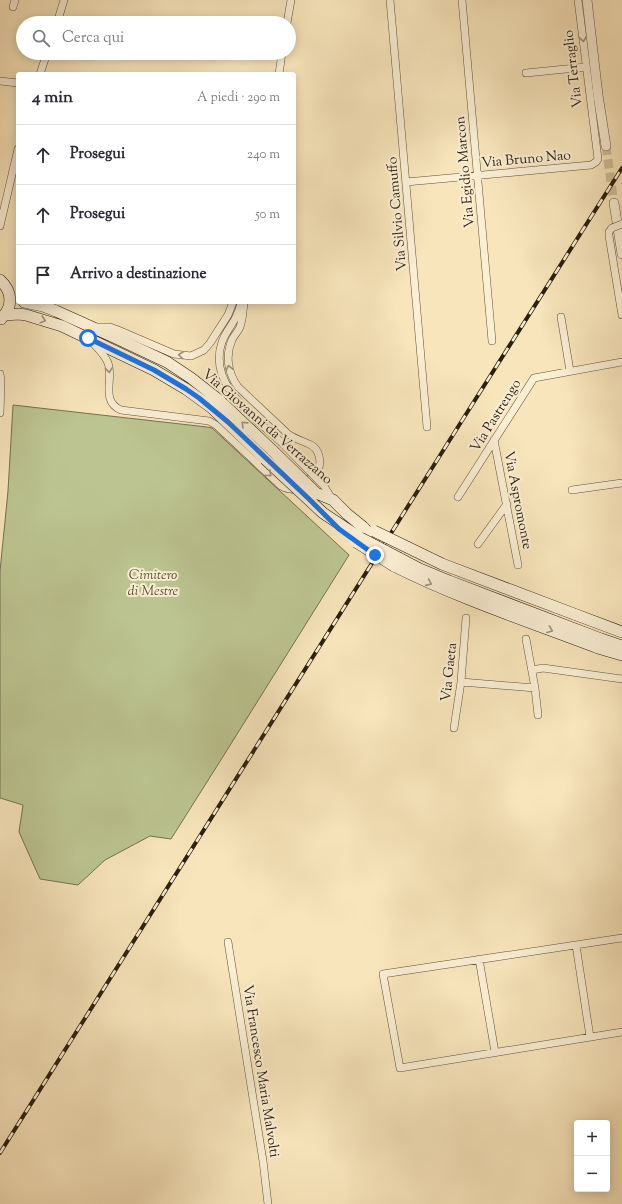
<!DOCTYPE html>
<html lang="it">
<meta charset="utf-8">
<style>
:root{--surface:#fff;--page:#f7f7f7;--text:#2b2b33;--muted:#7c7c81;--line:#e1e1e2}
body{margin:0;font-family:"Sorts Mill Goudy",serif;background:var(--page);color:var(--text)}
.controls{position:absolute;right:12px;bottom:12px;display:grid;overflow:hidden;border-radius:4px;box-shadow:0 2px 10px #0003}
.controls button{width:36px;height:36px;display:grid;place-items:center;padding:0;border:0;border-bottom:1px solid var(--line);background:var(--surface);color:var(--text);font:20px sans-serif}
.stop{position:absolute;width:12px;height:12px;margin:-9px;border:3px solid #1a73e8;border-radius:50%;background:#fff}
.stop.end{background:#1a73e8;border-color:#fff;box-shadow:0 1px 4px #0008}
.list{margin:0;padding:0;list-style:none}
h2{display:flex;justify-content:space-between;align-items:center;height:52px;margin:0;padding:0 16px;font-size:17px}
h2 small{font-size:13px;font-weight:400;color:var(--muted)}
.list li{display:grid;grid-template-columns:26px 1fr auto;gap:12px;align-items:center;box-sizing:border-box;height:60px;padding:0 16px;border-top:1px solid var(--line)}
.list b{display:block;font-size:15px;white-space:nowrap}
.list em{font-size:13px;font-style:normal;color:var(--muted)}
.icon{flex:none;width:22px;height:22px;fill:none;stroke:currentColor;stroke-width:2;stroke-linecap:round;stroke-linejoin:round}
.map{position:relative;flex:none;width:622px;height:1204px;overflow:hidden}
.search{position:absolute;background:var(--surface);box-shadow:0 2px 10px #0003;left:16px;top:16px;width:280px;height:44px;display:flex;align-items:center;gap:10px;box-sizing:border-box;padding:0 14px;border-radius:22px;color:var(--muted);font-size:15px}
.panel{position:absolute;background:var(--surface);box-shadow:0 2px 10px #0003;left:16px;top:72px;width:280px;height:232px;border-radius:4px}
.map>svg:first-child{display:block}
.green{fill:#bcc591;stroke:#747250}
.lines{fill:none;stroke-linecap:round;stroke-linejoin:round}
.tertiary-tunnel{stroke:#cfbd99;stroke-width:9;stroke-dasharray:9 4.5;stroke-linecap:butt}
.minor-casing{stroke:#5f503a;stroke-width:8}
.tertiary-casing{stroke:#5f503a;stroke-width:10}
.secondary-casing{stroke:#2c1f0f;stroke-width:12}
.minor{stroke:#faeed3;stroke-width:7}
.tertiary{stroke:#faeed3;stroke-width:9}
.secondary{stroke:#faeed3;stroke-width:11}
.rail-casing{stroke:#2c1f0f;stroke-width:4}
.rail{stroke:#faeed3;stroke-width:2.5;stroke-dasharray:8;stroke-linecap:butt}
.minor-bridge-casing{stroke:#5f503a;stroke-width:8;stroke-linecap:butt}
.secondary-bridge-casing{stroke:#2c1f0f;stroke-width:12;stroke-linecap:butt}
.minor-bridge{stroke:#faeed3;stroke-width:7}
.secondary-bridge{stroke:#faeed3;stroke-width:11}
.oneway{stroke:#9d917b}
.route{stroke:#1a73e8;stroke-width:5}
.labels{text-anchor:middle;stroke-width:4;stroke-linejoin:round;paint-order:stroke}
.street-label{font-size:14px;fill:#2c1f0f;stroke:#faeed3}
.park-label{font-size:14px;font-style:italic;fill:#575136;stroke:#faeed3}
</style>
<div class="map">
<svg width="622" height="1204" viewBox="0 0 622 1204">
<rect width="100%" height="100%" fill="#f8e5bb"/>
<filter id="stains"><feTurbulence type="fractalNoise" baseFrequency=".005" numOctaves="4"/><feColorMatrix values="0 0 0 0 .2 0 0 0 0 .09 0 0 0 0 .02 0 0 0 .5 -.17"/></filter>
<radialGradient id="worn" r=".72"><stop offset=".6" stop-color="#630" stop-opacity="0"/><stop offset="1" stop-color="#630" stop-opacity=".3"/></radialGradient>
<path class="green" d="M13,405l194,22 5,1 137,127 -125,200 -53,84 -21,-3 -45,24 -27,25 -38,-6 -21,-47 4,-27 -23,-7v-227l8,-80z"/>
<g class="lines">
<path class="tertiary-tunnel" d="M606,146l8,57"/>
<g class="minor-casing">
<path id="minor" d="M390,0l37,427
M462,0l30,341
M13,7l2,-7
M57,23l7,-23
M287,23l4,-23
M526,73l60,-6
M40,74l7,-21
M279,74l3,-21
M0,81l18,2
M406,182l185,-17 5,-3 2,-3 -20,-159
M0,226l18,-77
M612,228l-3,4v4l13,79
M241,303c-1,4 -3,10 -5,14 -4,8 -11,16 -14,25 -15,42 32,75 59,100
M561,317l9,54
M98,327h12l8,3 56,24 17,2 13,-6 6,-7 18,-28 5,-13
M93,343c5,6 12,12 15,20 6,16 -8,38 13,47l88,11 7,4 65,61c19,10 25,-4 37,-16 4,-8 1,-21 -7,-25 -8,-4 -16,-6 -23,-11l-50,-47c-10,-14 -13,-31 -6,-47 2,-5 6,-8 8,-13 3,-8 3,-17 4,-25
M0,374l1,7 -1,32
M494,440l24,125
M572,490l50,-7
M458,497l76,-119 88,-16
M478,544l29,-40
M526,639l9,49 3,27
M532,670l11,-2 79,11
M461,682l74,6
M454,728l7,-46 5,-64
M622,938l-239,36 17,94 222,-36
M228,942l35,219 5,43
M576,945l14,92
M479,959l16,93"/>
</g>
<g class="tertiary-casing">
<path id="tertiary" d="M587,0l11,95 8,51
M614,203l8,51"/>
</g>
<g class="secondary-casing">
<path id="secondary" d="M0,280c13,12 13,27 1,39
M24,302l19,4 13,5 60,27 51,24 24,16 28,22 54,51
M4,315l15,-1 7,1 36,11 92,44 32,19 26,19 53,51
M363,527l11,12
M399,558l21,11 29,12 152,58 21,7
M394,566c66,33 136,56 204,82l24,7
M574,614l48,18"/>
</g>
<use href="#minor" class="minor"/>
<use href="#tertiary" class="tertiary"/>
<use href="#secondary" class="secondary"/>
<g class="rail-casing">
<path id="rail" d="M0,1153l463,-734 159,-251"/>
</g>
<use href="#rail" class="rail"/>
<g class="minor-bridge-casing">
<path id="minor-bridge" d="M612,228l10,-4
M281,442l43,44 8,13"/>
</g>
<g class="secondary-bridge-casing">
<path id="secondary-bridge" d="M273,451l43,42 17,7 14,14 16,13
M265,459l58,54 36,24 40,21
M374,531l68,33 132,50
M356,542l38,24"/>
</g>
<use href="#minor-bridge" class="minor-bridge"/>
<use href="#secondary-bridge" class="secondary-bridge"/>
</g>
<defs><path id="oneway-chevron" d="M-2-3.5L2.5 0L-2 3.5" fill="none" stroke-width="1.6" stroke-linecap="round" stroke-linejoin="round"/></defs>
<g class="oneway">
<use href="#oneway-chevron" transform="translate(583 39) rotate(83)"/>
<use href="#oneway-chevron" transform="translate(43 320) rotate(17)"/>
<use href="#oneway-chevron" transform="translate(181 355) rotate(-174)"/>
<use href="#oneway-chevron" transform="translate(229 368) rotate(-103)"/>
<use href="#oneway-chevron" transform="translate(109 370) rotate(84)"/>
<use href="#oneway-chevron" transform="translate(244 424) rotate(-136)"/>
<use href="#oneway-chevron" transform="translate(269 474) rotate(43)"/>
<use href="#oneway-chevron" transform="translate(429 583) rotate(24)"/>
<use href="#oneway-chevron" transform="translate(550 630) rotate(21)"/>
</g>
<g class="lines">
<path class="route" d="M88,338l66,32 32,19 13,9 29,24 82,78 29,29 36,26"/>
</g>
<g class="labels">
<g class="street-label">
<text transform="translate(572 69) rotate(-97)" y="5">Via Terraglio</text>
<text transform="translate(526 158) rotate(-5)" y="5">Via Bruno Nao</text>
<text transform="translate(464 172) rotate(-95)" y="5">Via Egidio Marcon</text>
<text transform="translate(396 214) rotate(-95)" y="5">Via Silvio Camuffo</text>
<text transform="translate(495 415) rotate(-58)" y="5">Via Pastrengo</text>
<text transform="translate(268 426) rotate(41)" y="5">Via Giovanni da Verrazzano</text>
<text transform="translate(519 500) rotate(79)" y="5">Via Aspromonte</text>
<text transform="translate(448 672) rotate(-84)" y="5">Via Gaeta</text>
<text transform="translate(262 1071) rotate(81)" y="5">Via Francesco Maria Malvolti</text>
</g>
<g class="park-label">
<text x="153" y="579">Cimitero<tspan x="153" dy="16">di Mestre</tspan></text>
</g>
</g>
<rect width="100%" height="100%" filter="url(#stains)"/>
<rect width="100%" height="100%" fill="url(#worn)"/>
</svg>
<div class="controls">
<button>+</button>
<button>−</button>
</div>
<div class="stop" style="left:88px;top:338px"></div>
<div class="stop end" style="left:375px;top:555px"></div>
<div class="search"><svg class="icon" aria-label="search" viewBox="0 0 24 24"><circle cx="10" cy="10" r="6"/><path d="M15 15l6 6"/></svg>Cerca qui</div>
<section class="panel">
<h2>4 min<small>A piedi · 290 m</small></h2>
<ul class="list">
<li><svg class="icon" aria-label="ahead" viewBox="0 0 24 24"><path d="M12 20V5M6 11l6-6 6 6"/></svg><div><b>Prosegui</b></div><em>240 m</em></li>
<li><svg class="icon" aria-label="ahead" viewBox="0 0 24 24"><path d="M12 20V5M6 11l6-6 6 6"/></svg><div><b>Prosegui</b></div><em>50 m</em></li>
<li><svg class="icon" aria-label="arrive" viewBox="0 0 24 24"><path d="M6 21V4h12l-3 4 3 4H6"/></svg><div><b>Arrivo a destinazione</b></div></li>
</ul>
</section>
</div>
